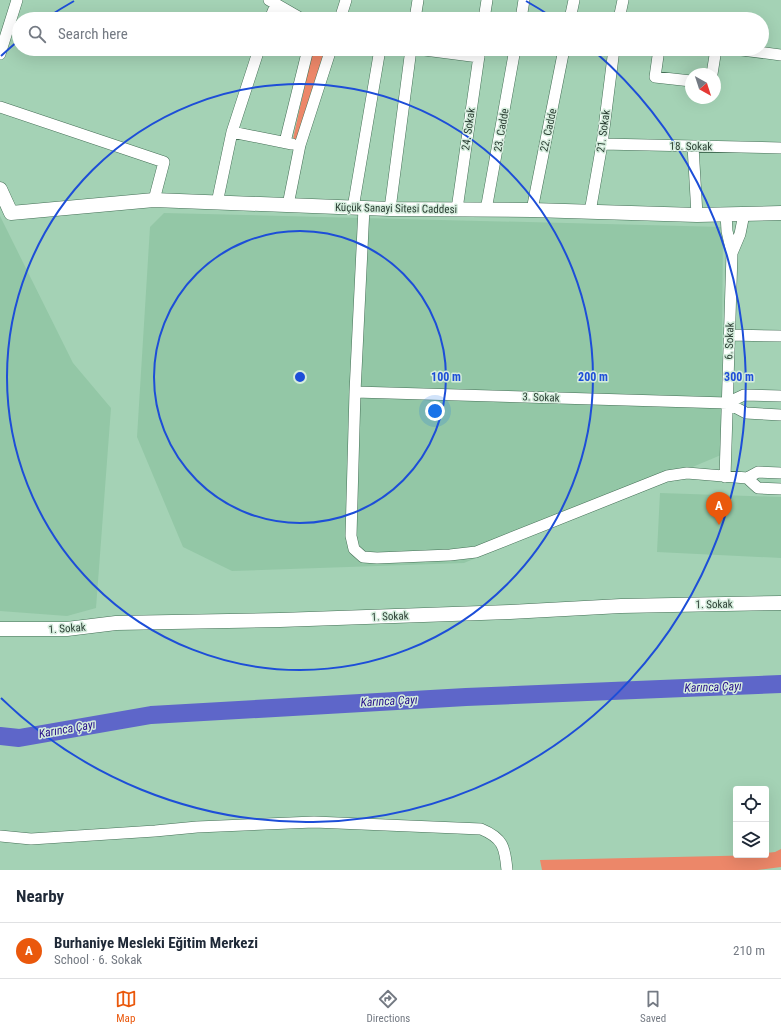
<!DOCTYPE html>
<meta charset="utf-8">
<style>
:root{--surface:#fff;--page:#f2f2f3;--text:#1f2937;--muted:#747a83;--line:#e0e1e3;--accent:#ea580c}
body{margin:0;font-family:"Roboto Condensed",sans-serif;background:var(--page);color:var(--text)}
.controls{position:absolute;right:12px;bottom:12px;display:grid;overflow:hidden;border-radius:4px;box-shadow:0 4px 16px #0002}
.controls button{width:36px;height:36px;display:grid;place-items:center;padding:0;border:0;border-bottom:1px solid var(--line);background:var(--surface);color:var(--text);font:20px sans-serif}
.compass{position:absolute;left:685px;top:68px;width:36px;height:36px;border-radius:50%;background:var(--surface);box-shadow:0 4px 16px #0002;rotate:141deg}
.you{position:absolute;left:435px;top:411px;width:14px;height:14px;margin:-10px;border:3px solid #fff;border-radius:50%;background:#1a73e8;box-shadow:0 0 0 6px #1a73e833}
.badge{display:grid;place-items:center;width:26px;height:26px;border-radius:50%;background:var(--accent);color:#fff;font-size:13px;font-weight:700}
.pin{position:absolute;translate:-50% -33px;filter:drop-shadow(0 1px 2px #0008)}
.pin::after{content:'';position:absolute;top:21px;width:14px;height:12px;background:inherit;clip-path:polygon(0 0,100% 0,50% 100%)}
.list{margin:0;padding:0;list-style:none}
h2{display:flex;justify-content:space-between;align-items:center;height:52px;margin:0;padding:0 16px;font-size:17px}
h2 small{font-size:13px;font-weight:400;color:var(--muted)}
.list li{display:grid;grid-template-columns:26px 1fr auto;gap:12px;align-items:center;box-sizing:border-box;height:56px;padding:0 16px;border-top:1px solid var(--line)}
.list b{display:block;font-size:15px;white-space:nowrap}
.list p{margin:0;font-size:13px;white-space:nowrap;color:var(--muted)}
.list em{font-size:13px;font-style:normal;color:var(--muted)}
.icon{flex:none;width:22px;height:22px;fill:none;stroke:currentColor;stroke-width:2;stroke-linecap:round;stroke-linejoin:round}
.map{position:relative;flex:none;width:781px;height:870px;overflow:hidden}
.search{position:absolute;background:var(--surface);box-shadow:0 4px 16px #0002;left:12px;right:12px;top:12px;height:44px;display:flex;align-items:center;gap:10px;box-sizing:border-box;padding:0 14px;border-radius:22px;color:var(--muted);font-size:15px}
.sheet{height:108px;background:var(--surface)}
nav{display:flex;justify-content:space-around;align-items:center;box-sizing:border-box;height:56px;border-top:1px solid var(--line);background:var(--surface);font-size:11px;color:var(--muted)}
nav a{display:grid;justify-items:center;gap:2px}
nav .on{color:var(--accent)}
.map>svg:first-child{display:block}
.built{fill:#93c7a6}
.green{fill:#ec8769}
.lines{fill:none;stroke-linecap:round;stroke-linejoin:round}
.river{stroke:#5e66c9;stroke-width:18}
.minor-casing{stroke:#446f56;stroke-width:12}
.tertiary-casing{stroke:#446f56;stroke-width:15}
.minor{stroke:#fff;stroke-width:11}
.tertiary{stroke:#fff;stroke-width:14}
.ring{fill:none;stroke:#1d4ed8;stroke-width:2}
.labels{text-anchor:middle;stroke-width:3;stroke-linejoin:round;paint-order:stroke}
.street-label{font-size:11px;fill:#2c3f34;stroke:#d5eddd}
.water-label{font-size:12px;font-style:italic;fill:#260f8a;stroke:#d5eddd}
.centre{fill:#1d4ed8;stroke:#d5eddd;stroke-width:2}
.ring-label{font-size:12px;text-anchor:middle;font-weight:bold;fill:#1d4ed8;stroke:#d5eddd;stroke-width:3;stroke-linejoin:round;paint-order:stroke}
</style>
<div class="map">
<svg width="781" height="870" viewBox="0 0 781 870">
<rect width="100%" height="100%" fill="#a4d2b5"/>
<path class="built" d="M164,213l559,14 -2,228 -257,108 -232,8 -49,-24 -46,-110 13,-210z
M0,216l73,147 38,45 -15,200 -29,8 -67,-5z
M660,493l121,4v61l-124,-6z"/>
<path class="green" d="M312,53l12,3 -28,84 -3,-1z
M781,849v18l-24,3h-215l-2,-10 226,-5v-2l9,-1z"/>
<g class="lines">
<path class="river" d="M0,736l19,2 132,-23 315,-18 315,-13"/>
<g class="minor-casing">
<path id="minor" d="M269,0l33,19
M270,19l6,-15
M340,19l6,-19
M415,19l3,-19
M484,19l3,-19
M521,19l3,-19
M570,19l4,-19
M619,19l4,-19
M417,49l62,8
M659,49l-4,28 36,4
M734,49l47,6
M0,54l17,-54
M712,74l4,-25
M0,107l164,55 -10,38
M232,132l60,12
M285,142l23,-93
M602,144l179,4
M693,146l4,69
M217,203l15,-71 27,-83
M288,205l12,-60 31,-96
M353,208l27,-159
M364,208l-9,184 -4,144 3,13 9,8 14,1 73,-3 26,-3 191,-76 20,-3 60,5
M390,209l21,-160
M457,209l23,-160
M486,210l29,-161
M532,210l32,-161
M590,212l12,-68 12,-95
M726,214l1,17 5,22 8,-19 4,-20
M730,335l51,1
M355,392l372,11 17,-8 37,1
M727,403l19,10 35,2
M725,477l7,-224
M747,478l11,10 23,1
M747,478l11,-6 23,1
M0,836l31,3 124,-8 42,-4 117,-5 167,7c22,9 24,18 26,41"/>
</g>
<g class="tertiary-casing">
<path id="tertiary" d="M0,189l11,24 143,-13 236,9 142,1 165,5 84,-2
M0,629h67l49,-6 164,-3 230,-8 111,-6 160,-3"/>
</g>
<use href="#minor" class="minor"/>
<use href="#tertiary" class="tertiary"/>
</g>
<g class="ring">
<circle cx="300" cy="377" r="146"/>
<circle cx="300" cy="377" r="293"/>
<path d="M1 56A439 439 0 0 1 18 41M48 17A439 439 0 0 1 74 1M526 1A439 439 0 0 1 552 17M594 51A439 439 0 1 1 1 698"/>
</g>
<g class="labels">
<g class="street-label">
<text transform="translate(468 129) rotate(-82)" y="4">24. Sokak</text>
<text transform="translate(501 130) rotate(-80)" y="4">23. Cadde</text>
<text transform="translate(548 130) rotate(-78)" y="4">22. Cadde</text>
<text transform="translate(603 131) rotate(-82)" y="4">21. Sokak</text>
<text transform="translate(691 146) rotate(1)" y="4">18. Sokak</text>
<text transform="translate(396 208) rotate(1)" y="4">Küçük Sanayi Sitesi Caddesi</text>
<text transform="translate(729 341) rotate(-88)" y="4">6. Sokak</text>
<text transform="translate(541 397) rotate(2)" y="4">3. Sokak</text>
<text transform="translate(714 604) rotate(-1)" y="4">1. Sokak</text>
<text transform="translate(390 616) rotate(-2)" y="4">1. Sokak</text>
<text transform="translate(67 628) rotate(-4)" y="4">1. Sokak</text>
</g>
<g class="water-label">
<text transform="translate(713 687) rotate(-2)" y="4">Karınca Çayı</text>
<text transform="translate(389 701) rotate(-3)" y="4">Karınca Çayı</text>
<text transform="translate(67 729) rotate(-10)" y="4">Karınca Çayı</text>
</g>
</g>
<circle cx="300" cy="377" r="6" class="centre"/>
<g class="ring-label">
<text x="446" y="381">100 m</text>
<text x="593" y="381">200 m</text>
<text x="739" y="381">300 m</text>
</g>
</svg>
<div class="controls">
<button><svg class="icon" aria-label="locate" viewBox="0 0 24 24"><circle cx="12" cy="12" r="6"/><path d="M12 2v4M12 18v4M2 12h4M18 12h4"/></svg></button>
<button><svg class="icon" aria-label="layers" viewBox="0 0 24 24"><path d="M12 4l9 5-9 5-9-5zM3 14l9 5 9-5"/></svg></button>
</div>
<svg class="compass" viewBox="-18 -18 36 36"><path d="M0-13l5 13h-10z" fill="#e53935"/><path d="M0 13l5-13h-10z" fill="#747a83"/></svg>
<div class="you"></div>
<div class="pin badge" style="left:719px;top:525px">A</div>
<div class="search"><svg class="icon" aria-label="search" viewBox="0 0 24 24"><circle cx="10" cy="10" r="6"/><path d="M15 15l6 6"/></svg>Search here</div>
</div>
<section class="sheet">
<h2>Nearby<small></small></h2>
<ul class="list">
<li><span class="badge">A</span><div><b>Burhaniye Mesleki Eğitim Merkezi</b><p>School · 6. Sokak</p></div><em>210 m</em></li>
</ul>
</section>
<nav>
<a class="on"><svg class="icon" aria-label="map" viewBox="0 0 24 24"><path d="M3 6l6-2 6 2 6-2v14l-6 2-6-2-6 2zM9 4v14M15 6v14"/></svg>Map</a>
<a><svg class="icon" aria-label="directions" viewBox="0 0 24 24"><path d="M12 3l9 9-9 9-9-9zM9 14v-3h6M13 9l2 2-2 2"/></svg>Directions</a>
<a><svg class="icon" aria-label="saved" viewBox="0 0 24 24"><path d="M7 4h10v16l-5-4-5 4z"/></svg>Saved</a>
</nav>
